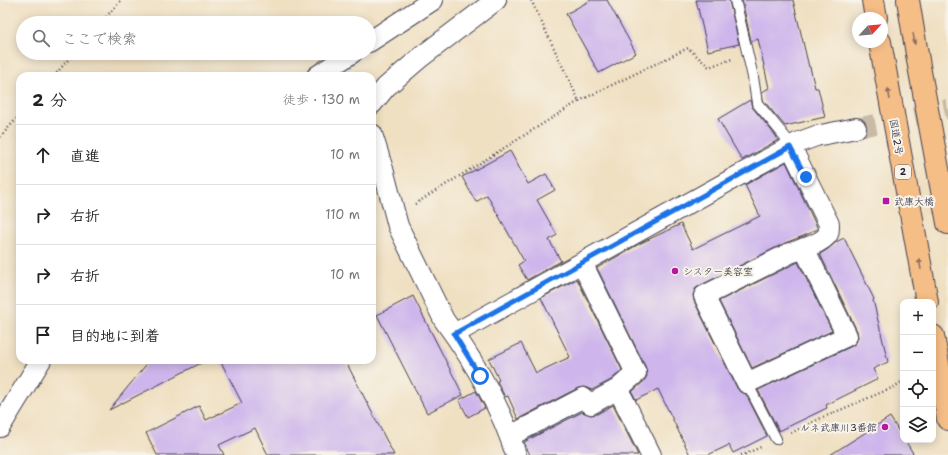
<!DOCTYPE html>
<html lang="ja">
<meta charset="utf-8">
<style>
:root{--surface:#fff;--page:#f6f6f6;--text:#222;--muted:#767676;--line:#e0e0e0}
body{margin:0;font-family:"Shantell Sans","Klee One",sans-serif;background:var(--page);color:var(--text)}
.controls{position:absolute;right:12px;bottom:12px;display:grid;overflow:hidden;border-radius:8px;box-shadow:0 2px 10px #0003}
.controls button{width:36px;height:36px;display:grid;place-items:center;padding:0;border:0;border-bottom:1px solid var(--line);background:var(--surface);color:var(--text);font:20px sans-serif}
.compass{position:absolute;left:852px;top:12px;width:36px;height:36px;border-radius:50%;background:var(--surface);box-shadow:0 2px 10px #0003;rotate:64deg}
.stop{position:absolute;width:12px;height:12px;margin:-9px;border:3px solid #1a73e8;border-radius:50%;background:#fff}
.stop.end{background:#1a73e8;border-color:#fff;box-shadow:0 1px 4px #0008}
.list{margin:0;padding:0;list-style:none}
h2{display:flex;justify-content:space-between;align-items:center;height:52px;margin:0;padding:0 16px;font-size:17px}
h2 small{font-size:13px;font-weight:400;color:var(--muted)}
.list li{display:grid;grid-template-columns:26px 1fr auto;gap:12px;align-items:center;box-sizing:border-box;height:60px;padding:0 16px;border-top:1px solid var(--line)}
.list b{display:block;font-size:15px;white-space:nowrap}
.list em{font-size:13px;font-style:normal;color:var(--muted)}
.icon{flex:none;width:22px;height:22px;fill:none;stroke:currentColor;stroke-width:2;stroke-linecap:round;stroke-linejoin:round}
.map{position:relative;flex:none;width:948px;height:455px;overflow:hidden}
.search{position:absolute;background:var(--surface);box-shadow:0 2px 10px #0003;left:16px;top:16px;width:360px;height:44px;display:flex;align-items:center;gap:10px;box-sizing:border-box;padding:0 14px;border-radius:22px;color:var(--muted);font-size:15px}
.panel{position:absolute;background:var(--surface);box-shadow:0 2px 10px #0003;left:16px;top:72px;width:360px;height:292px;border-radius:12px}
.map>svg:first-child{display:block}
.building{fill:#ceb5ec}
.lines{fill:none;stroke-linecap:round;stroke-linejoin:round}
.street-tunnel{stroke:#c7baa7;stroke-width:20;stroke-dasharray:20 10;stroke-linecap:butt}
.lane-casing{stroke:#413e4f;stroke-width:12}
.street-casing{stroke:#413e4f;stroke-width:22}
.highway-casing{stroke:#413e4f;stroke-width:24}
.path{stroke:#413e4f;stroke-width:2.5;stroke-dasharray:1 3;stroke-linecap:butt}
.lane{stroke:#fff;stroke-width:10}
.street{stroke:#fff;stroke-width:20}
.highway{stroke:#f6be87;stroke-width:22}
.oneway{fill:#8c7061}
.route{stroke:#1a73e8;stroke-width:5}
.poi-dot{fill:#b5179e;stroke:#f7f3e8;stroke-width:1.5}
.labels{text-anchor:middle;stroke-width:4;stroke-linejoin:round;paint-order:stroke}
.shield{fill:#f7f3e8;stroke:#62616f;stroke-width:1}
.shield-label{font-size:9px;font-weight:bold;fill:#22223b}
.street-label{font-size:10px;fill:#22223b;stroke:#f7f3e8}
.poi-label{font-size:10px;fill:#22223b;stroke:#f7f3e8;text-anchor:start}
</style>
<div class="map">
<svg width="948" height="455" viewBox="0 0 948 455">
<rect width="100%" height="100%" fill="#f7f3e8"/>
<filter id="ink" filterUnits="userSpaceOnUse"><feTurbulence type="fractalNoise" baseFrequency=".025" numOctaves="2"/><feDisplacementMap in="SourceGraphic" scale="8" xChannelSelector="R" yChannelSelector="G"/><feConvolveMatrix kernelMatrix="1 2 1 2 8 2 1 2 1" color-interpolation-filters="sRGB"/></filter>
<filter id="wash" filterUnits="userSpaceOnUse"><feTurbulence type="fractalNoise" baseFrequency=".012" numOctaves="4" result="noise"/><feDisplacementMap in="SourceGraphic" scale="16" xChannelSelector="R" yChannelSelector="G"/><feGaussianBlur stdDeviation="0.9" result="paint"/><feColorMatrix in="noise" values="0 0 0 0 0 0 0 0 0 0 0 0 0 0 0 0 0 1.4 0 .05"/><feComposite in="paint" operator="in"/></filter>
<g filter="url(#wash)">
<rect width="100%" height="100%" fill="#f0e0c2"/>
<g id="blocks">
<path class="building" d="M591,0h16l29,53 -37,20 -33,-59z
M696,0h33l10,44 -31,7z
M742,0h51l16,67h1l5,21h3l7,29 -40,9 -22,-26 -1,-8 7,-4 -11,-49 -7,2z
M750,100l2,7 24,29 2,4 -36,20 -24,-41z
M510,151l18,33 18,-10 9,16 -18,10 20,35 -8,5 12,21 -34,19 -9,-15 6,-4 -37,-66 -11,7 -14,-25z
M786,162l31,65v2l-11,6 -21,8 -86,43 -4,3 -2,6 1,6 43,87 3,4 6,2 21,42 -34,17 -4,-8 -21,10h-18l-32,-66 -22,11 -4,-8 12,-11 3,-5 -1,-8 -49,-100 42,-24 42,-20 12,25 67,-33 -15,-31z
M844,238l30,61 -1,1 15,62 -15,7 5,10 -52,26 1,3 -48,23 -21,-41 94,-44 4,-3 2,-6 -1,-6 -37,-77 8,-5 8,-7z
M798,262l34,69 -80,37 -33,-67z
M577,279l45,91 -11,10 -19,10 -8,-3 -6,1 -60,31 -10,-23 -3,1 -8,-16 2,-1 -10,-21 32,-16 15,30 34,-16 -29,-59z
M413,296l50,99 -36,18 -50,-98z
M150,360h57l-98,50z
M220,360h125l49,95h-126l-13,-27 -36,17 5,10h-67l-11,-22 53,-27 7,14 36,-17z
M476,391l9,17 -17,9 -9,-17z
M613,405l25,50h-108l-6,-13 58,-30 9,3 6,-1z
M890,417l13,21v2h2l9,15h-84z"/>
</g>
</g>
<g filter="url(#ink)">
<use href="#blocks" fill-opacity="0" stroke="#413e4f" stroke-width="1"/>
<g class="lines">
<path class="street-tunnel" d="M856,128l92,-19"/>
<g class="lane-casing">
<path id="lane" d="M735,0l18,77 4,26 29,35 5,9
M747,383l29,56"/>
</g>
<g class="street-casing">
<path id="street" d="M369,42l64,-42
M317,76l35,-23
M372,104l14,-17 35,-30 75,-57
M372,134l11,35 15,57 46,94c30,41 57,86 72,135
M791,147l38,77c0,3 0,8 -1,10 -5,9 -28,16 -38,19l-86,43 43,87 100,-47 -43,-88
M454,334l343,-191 19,-7 40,-8
M618,389l33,66
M0,427l41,-67
M510,436l73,-38 8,6 27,-15 18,-16 -54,-110"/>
</g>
<g class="highway-casing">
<path id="highway" d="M873,0l3,18
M908,0l11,66 29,157
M880,42l47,260
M933,336l15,83"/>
</g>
<path class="path" d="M101,23l20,-23
M54,76l20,-23
M579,101l109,-53 21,19 23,-8
M0,137l20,-22
M415,204l164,-103 -48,-101
M791,433l28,-14 75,-32 9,-6
M741,455l4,-1 16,-7"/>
<use href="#lane" class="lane"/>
<use href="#street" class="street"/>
<use href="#highway" class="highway"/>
</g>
<defs><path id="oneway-solid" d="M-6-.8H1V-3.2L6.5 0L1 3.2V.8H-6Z"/></defs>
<g class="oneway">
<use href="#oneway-solid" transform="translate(914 39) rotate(81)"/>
<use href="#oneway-solid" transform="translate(889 94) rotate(-100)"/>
<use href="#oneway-solid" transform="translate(920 264) rotate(-100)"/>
</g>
</g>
<g class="lines" filter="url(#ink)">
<path class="route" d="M480,376l-26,-42 336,-187 16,30"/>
</g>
<g class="poi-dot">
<rect x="882" y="197" width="8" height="8" rx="2"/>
<circle cx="675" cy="271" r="4"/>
<circle cx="885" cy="427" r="4"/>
</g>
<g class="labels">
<rect class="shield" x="895" y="165" width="16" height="14" rx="3"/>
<g class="shield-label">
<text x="903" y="175">2</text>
</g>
<g class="street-label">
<text transform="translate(897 137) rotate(80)" y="4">国道2号</text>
</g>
<g class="poi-label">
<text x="894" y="205">武庫大橋</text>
<text x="683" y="275">シスター美容室</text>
<text x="877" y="431" text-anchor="end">ルネ武庫川3番館</text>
</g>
</g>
</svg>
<div class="controls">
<button>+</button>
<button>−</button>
<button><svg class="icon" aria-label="locate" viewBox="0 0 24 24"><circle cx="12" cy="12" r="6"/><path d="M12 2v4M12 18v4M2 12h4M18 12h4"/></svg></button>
<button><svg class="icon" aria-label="layers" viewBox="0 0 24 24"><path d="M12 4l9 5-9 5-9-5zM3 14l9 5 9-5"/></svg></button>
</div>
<svg class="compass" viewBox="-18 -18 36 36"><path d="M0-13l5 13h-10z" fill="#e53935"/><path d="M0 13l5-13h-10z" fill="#767676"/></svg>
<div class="stop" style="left:480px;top:376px"></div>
<div class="stop end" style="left:806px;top:177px"></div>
<div class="search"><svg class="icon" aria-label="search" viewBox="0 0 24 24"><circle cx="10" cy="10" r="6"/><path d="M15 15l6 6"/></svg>ここで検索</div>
<section class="panel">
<h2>2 分<small>徒歩 · 130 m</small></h2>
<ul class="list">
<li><svg class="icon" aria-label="ahead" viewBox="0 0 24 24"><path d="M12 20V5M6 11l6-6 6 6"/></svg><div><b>直進</b></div><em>10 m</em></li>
<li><svg class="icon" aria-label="right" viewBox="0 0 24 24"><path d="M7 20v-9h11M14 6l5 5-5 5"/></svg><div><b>右折</b></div><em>110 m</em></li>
<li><svg class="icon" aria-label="right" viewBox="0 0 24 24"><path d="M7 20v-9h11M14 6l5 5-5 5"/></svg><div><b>右折</b></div><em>10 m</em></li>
<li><svg class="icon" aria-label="arrive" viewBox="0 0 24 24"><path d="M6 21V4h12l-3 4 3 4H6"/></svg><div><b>目的地に到着</b></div></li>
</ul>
</section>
</div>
